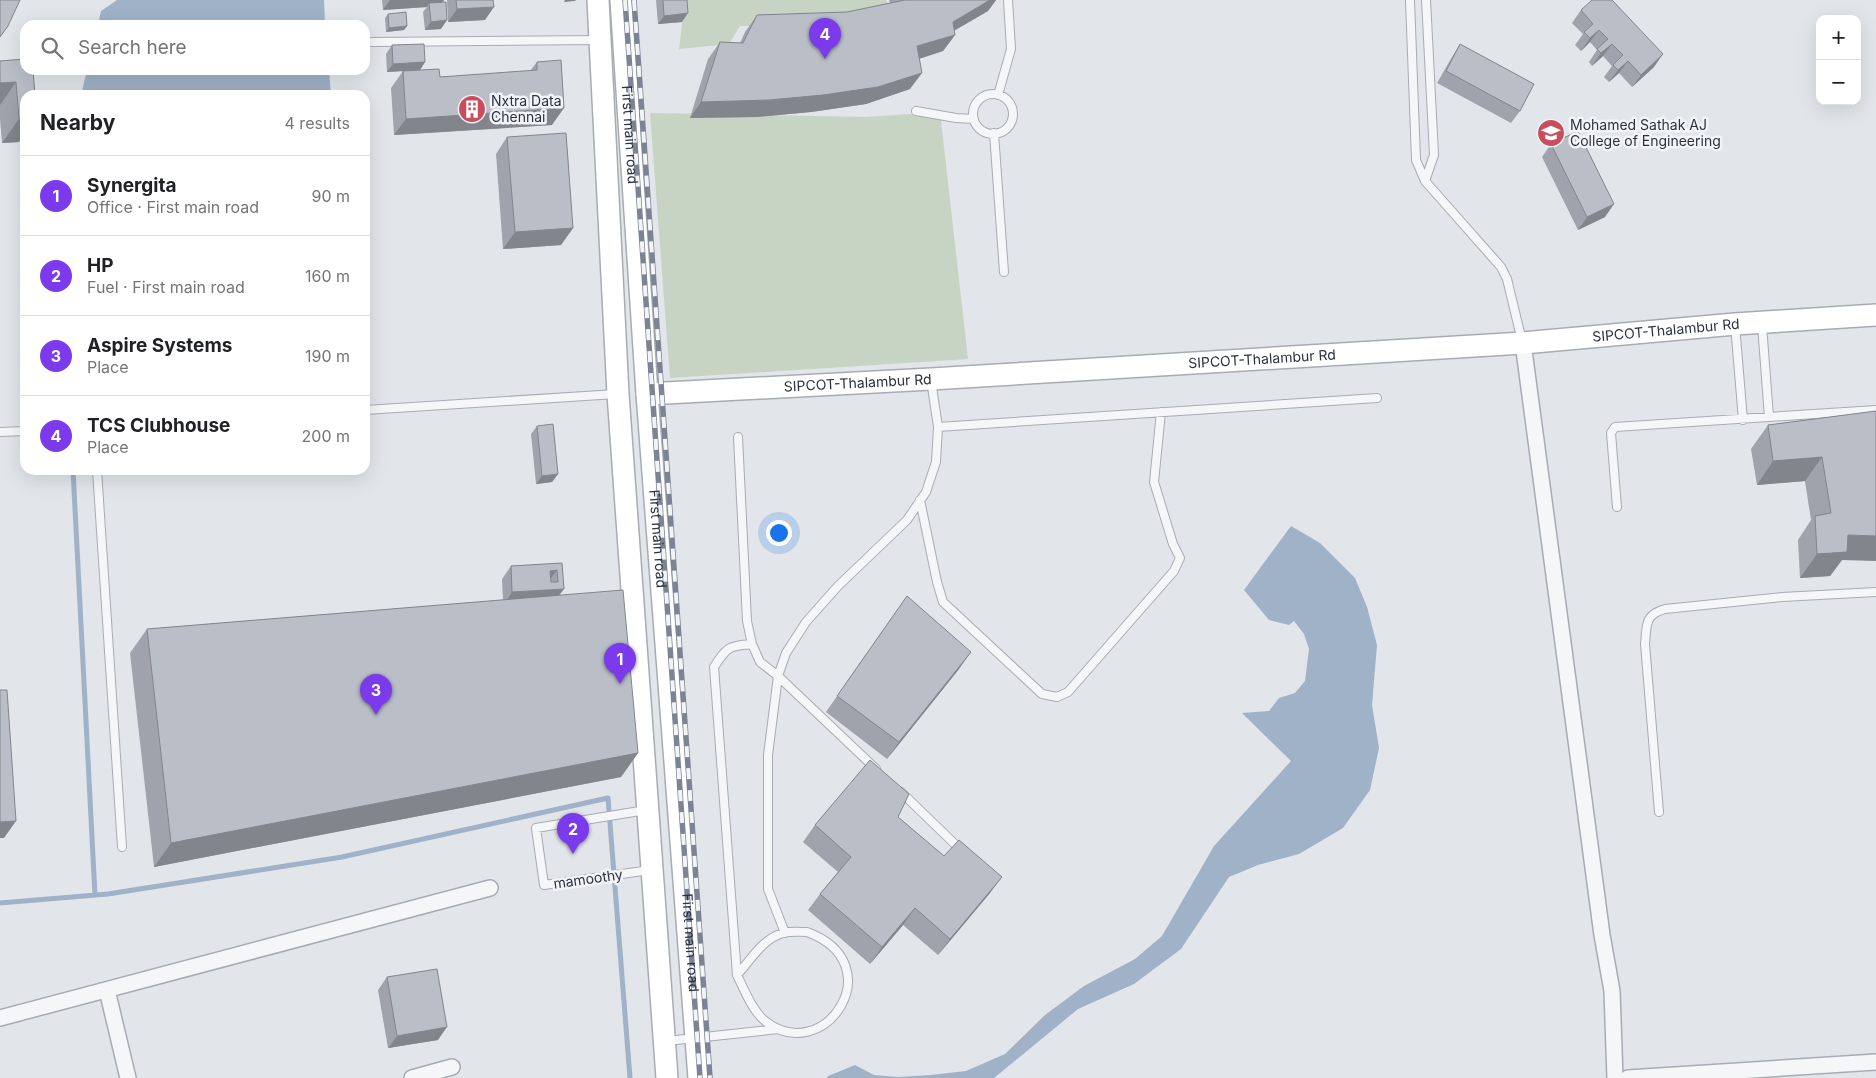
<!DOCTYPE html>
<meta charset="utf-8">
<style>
:root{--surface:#fff;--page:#f6f6f6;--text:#202124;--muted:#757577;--line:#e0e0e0;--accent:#7c3aed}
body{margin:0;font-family:Inter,sans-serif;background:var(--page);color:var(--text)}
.controls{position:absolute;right:15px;top:15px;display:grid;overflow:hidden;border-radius:10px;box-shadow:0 5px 20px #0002}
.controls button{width:45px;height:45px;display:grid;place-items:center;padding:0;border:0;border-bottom:1px solid var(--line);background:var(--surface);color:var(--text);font:25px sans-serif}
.you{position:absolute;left:778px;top:532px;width:18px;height:18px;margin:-12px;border:4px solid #fff;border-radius:50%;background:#1a73e8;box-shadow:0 0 0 8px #1a73e833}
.badge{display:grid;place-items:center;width:32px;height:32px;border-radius:50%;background:var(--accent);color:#fff;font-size:16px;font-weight:700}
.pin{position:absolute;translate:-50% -41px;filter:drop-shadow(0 1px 2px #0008)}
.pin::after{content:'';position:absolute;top:26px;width:18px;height:15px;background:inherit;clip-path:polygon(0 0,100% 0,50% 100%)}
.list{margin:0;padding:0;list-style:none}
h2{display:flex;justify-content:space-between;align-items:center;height:65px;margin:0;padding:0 20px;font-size:21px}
h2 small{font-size:16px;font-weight:400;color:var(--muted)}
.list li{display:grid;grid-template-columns:32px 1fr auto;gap:15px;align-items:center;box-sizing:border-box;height:80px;padding:0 20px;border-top:1px solid var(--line)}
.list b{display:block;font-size:19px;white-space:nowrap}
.list p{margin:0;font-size:16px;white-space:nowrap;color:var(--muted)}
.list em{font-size:16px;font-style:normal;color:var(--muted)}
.icon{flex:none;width:28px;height:28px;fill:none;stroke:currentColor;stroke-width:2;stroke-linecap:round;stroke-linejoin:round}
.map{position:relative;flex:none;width:1876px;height:1078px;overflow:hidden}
.search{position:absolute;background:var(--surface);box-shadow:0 5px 20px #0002;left:20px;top:20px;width:350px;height:55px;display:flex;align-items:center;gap:12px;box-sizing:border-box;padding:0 18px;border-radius:15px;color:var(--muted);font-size:19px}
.panel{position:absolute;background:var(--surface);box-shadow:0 5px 20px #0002;left:20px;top:90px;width:350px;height:385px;border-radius:15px}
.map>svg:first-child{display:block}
.green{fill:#c7d4c4}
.water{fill:#9fb2c8}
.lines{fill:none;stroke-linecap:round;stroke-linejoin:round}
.stream{stroke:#9fb2c8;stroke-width:5}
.lane-casing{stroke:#a7acb4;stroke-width:10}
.street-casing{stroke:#a7acb4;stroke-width:18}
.secondary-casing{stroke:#a7acb4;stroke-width:24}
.lane{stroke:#f5f6f8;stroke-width:8}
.street{stroke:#f5f6f8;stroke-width:15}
.secondary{stroke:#fff;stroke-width:21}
.rail-casing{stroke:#7c8493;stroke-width:5.5}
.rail{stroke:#f2f4f7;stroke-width:4;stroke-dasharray:11;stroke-linecap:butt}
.wall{fill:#a0a3ab}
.shaded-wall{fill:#82858b}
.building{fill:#babec7;stroke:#82858b;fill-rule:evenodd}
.labels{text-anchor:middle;stroke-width:5;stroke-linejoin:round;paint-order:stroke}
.poi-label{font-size:14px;fill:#2b3341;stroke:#f2f4f7;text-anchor:start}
.street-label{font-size:14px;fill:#2b3341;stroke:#f2f4f7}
</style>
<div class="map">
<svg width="1876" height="1078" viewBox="0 0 1876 1078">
<rect width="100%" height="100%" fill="#e2e5ea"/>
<path class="green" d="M685,0h201l2,4 -119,22h-29l-11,18 -50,5z
M940,112l28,247 -298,19 -20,-265 216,4z"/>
<path class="water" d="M117,0h207l1,25h-227l3,-14z
M87,70h242l2,25h-250z
M1291,526l29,17 35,35 12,29 10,38 -5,60 7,43 -9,42 -27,38 -44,26 -41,11 -29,12 -48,72 -47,35 -56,25 -84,69h-167l1,-2 27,-11 19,10 24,2 33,-2 35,-4 39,-17 40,-39 39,-29 51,-27 27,-23 52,-90 77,-85 -49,-48 27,-2 10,-13 16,-5 10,-12 4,-32 -5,-15 -10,-13 -5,4 -20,-5 -25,-30z"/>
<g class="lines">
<path class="stream" d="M663,416l18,287
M73,470l22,425
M0,903l108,-9 234,-37 266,-59 22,280"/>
<g class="lane-casing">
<path id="lane" d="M1410,0l6,160 9,21 76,86 6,12 15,62
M372,42l226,-2
M973 114a20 20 0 1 1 40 0a20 20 0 1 1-40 0Z
M998,95l13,-46 -3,-49
M916,111l40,7 18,1
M994,133l10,139
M1425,181l9,-26 -8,-155
M1735,325l8,95
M1762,325l7,92
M365,410l251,-16
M938,427l439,-29
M0,432l25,-1
M738,437l9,184 5,23 8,18 18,14 98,93
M97,470l25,377
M920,500l17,82 6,20 99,92 15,3 11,-5 106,-121 6,-13 -7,-14 -19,-62 7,-70
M1617,507l-6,-74 4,-6 261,-17
M901,792l60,58
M646,810l-110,18 8,57 106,-15
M1659,812l-14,-168c2,-19 -1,-29 20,-35l117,-12 94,-5
M807,932c87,32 17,136 -42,89 -13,-11 -20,-30 -28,-46 14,-15 25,-36 46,-42 8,-2 16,-1 24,-1z
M785,933l-17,-44v-134l10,-79 8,-23 20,-31 32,-36 69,-66 19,-28 10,-30 2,-35 -7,-47
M737,975l-23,-308c13,-20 14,-21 38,-23
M667,1041l112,-12"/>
</g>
<g class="street-casing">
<path id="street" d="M1523,343l79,592 10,56 3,87
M107,990l21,88
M0,1018l490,-130
M412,1078l40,-11
M1628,1078l248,-16"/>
</g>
<g class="secondary-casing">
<g id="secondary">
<path d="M598,0l20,394 49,684"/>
<path id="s1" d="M621,0l26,394 52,684"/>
<path id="s2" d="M647,394l284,-15 592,-36 212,-19 141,-9"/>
</g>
</g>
<use href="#lane" class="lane"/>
<use href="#street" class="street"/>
<use href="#secondary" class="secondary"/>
<g class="rail-casing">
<g id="rail">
<path id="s3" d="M625,0l75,1078"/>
<path d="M634,0l76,1078"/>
</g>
</g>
<use href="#rail" class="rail"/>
</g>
<path class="wall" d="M382,0h62l-2,3 -1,26 -16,1 -2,-18 4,-5 -44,3z
M447,0h46l-8,20 -37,2z
M656,0h31l-5,22 -24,2z
M889,0h107l-8,11 -34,20 1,4 -12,16 -24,8 -9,30 -44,15 -55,8 -54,5 -67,1 18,-59 12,-17 20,1 5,-11 12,-17 90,-3 43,-9z
M1581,10l73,57 -22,20 -13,-14 -10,9 -5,-5 8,-11 -9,-10 -11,10 -3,-4 8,-12 -7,-8 -9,9 -6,-6 8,-11 -11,-11z
M388,14l19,12 -3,4 -18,2 -1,-14z
M1460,44l60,67 -9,12 -74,-40 15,-26z
M392,45l33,17 -5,8 20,7 90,-6 7,-9 15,63 -158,10 -3,-47 12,-17 -16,1 -1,-18z
M25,59l-6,83 -17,1 -2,-24v-58z
M507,137l66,91 -12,17 -58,4 -7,-95z
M1551,144l54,73 -27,13 -36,-73z
M1876,411l-34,149 -12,16 -30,2 -2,-38 13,-20 -6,-39 -48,4 -6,-36 17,-24z
M537,426l21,48 -6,8 -16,2 -5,-50z
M562,563l-3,32 79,158 -17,24 -467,90 -24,-214 17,-24 356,-29 -1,-21 9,-13z
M907,596l52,73 -72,90 -61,-47z
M898,817l46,39 46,37 -52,62 -35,-30 -33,39 -62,-54 12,-16 18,-22 -35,-30 12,-17z
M387,977l51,63 -50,8 -10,-58z"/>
<path class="shaded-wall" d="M390,0h54l-4,6 -11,-3 -2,4 -44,3z
M565,0h11l-1,1 -11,1z
M990,0h6l-8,11 -47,27 12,-16z
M494,7l-9,13 -37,2 9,-13z
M688,13l-6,9 -24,2 6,-8z
M447,20l-6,9 -16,1 6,-8z
M407,26l-3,4 -18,2 3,-4z
M1599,30l-9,12 -9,9 9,-13z
M955,35l-12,16 -37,12 11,-17z
M1612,44l-9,12 -11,10 9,-13z
M1663,54l-9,13 -22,20 9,-12z
M1628,61l-9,12 -10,9 9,-12z
M425,62l-5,8 -33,2 6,-8z
M922,73l-12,16 -44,15 -55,8 -54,5 -67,1 11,-16z
M16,82l-16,23v-22z
M564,108l-12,17 -158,10 12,-16z
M19,119h6v15l-6,8 -17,1z
M1614,204l-9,13 -27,13 9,-13z
M573,228l-12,17 -58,4 12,-17z
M1822,457l-17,24 -48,4 16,-24z
M558,474l-6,8 -16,2 6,-8z
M1848,535l28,1v25l-34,-1 -12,16 -30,2 17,-24z
M557,570l-9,12 2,-11z
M564,589l-9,12 -51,4 8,-13z
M971,652l-12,17 -72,90 12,-17z
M638,753l-17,24 -467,90 17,-24z
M16,821l-12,17h-4v-16z
M1002,877l-12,16 -52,62 12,-16z
M915,908l-12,17 -33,39 12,-17z
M447,1027l-9,13 -50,8 9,-12z"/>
<path class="building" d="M0,0h20l-12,26 -8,11z
M456,0h37l1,7 -37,2z
M663,0h24l1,13 -24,3z
M905,0h85l-37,22 2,13 -38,11 5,27 -44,14 -55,8 -54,5 -68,2 19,-60 23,1 14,-28 90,-3z
M1592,0h20l51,54 -22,21 -13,-14 -10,9 -5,-5 10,-10 -11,-11 -11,9 -4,-4 11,-10 -9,-9 -9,8 -6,-6 9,-8 -12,-14z
M446,2l1,18 -16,2 -2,-19z
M406,12l1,14 -18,2 -1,-14z
M424,44l1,18 -32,2 -1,-19z
M1460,44l74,40 -14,27 -74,-40z
M25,59v11h8l2,25h-10v24h-6l-3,-37 -16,1v-22z
M561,60l3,48 -158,11 -3,-48 36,-2 1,8 97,-7v-8z
M1578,131l36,73 -27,13 -36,-73z
M566,133l7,95 -58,4 -8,-95z
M365,257l3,35 -3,1z
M1876,411v125l-28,-1 -1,17 -30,2 -2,-38 16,-3 -9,-56 -49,4 -5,-36z
M553,424l5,50 -16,2 -5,-50z
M562,563l2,26 -52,3 -1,-26zM557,570l1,12h-7l-1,-11z
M623,590l15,163 -467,90 -24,-214z
M907,596l64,56 -72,90 -62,-46z
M0,690h7l9,131 -16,1z
M870,760l39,34 -11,23 46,39 15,-16 43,37 -52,62 -35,-31 -33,39 -62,-53 31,-37 -36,-32z
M437,969l10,58 -50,9 -10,-59z"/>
<defs>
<g id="building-disc" transform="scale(1.4375)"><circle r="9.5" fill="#c94d5d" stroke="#f2f4f7"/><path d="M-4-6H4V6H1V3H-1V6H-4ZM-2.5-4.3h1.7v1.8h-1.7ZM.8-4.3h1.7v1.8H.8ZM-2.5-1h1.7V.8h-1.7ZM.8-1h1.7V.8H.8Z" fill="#fff"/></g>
<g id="university-disc" transform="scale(1.4375)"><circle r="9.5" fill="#c94d5d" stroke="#f2f4f7"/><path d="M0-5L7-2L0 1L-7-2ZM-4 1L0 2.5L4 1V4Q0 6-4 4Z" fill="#fff"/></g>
</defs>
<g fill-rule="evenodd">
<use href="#building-disc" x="472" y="109"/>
<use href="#university-disc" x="1551" y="133"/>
</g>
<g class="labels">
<g class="poi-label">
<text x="491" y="106">Nxtra Data<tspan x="491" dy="16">Chennai</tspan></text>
<text x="1570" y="130">Mohamed Sathak AJ<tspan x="1570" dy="16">College of Engineering</tspan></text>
</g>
<g class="street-label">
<text dy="5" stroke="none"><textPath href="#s1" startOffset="135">First main road</textPath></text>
<text dy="5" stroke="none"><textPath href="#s2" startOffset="1021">SIPCOT-Thalambur Rd</textPath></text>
<text dy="5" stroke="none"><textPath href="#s2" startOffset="616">SIPCOT-Thalambur Rd</textPath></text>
<text dy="5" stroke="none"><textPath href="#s2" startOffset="211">SIPCOT-Thalambur Rd</textPath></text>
<text dy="5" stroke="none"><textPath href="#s1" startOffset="540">First main road</textPath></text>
<text transform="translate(588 879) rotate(-8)" y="5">mamoothy</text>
<text dy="5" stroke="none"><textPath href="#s3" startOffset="945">First main road</textPath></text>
</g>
</g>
</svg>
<div class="controls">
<button>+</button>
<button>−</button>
</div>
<div class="you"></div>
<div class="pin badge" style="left:620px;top:684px">1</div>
<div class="pin badge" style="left:573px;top:854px">2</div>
<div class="pin badge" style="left:376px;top:715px">3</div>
<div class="pin badge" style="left:825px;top:59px">4</div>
<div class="search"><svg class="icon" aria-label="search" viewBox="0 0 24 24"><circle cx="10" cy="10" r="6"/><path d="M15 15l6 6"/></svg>Search here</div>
<section class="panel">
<h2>Nearby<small>4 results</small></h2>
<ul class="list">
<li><span class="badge">1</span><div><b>Synergita</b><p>Office · First main road</p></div><em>90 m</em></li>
<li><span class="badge">2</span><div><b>HP</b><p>Fuel · First main road</p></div><em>160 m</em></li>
<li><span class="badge">3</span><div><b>Aspire Systems</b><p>Place</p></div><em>190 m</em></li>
<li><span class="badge">4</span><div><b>TCS Clubhouse</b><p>Place</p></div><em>200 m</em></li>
</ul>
</section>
</div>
